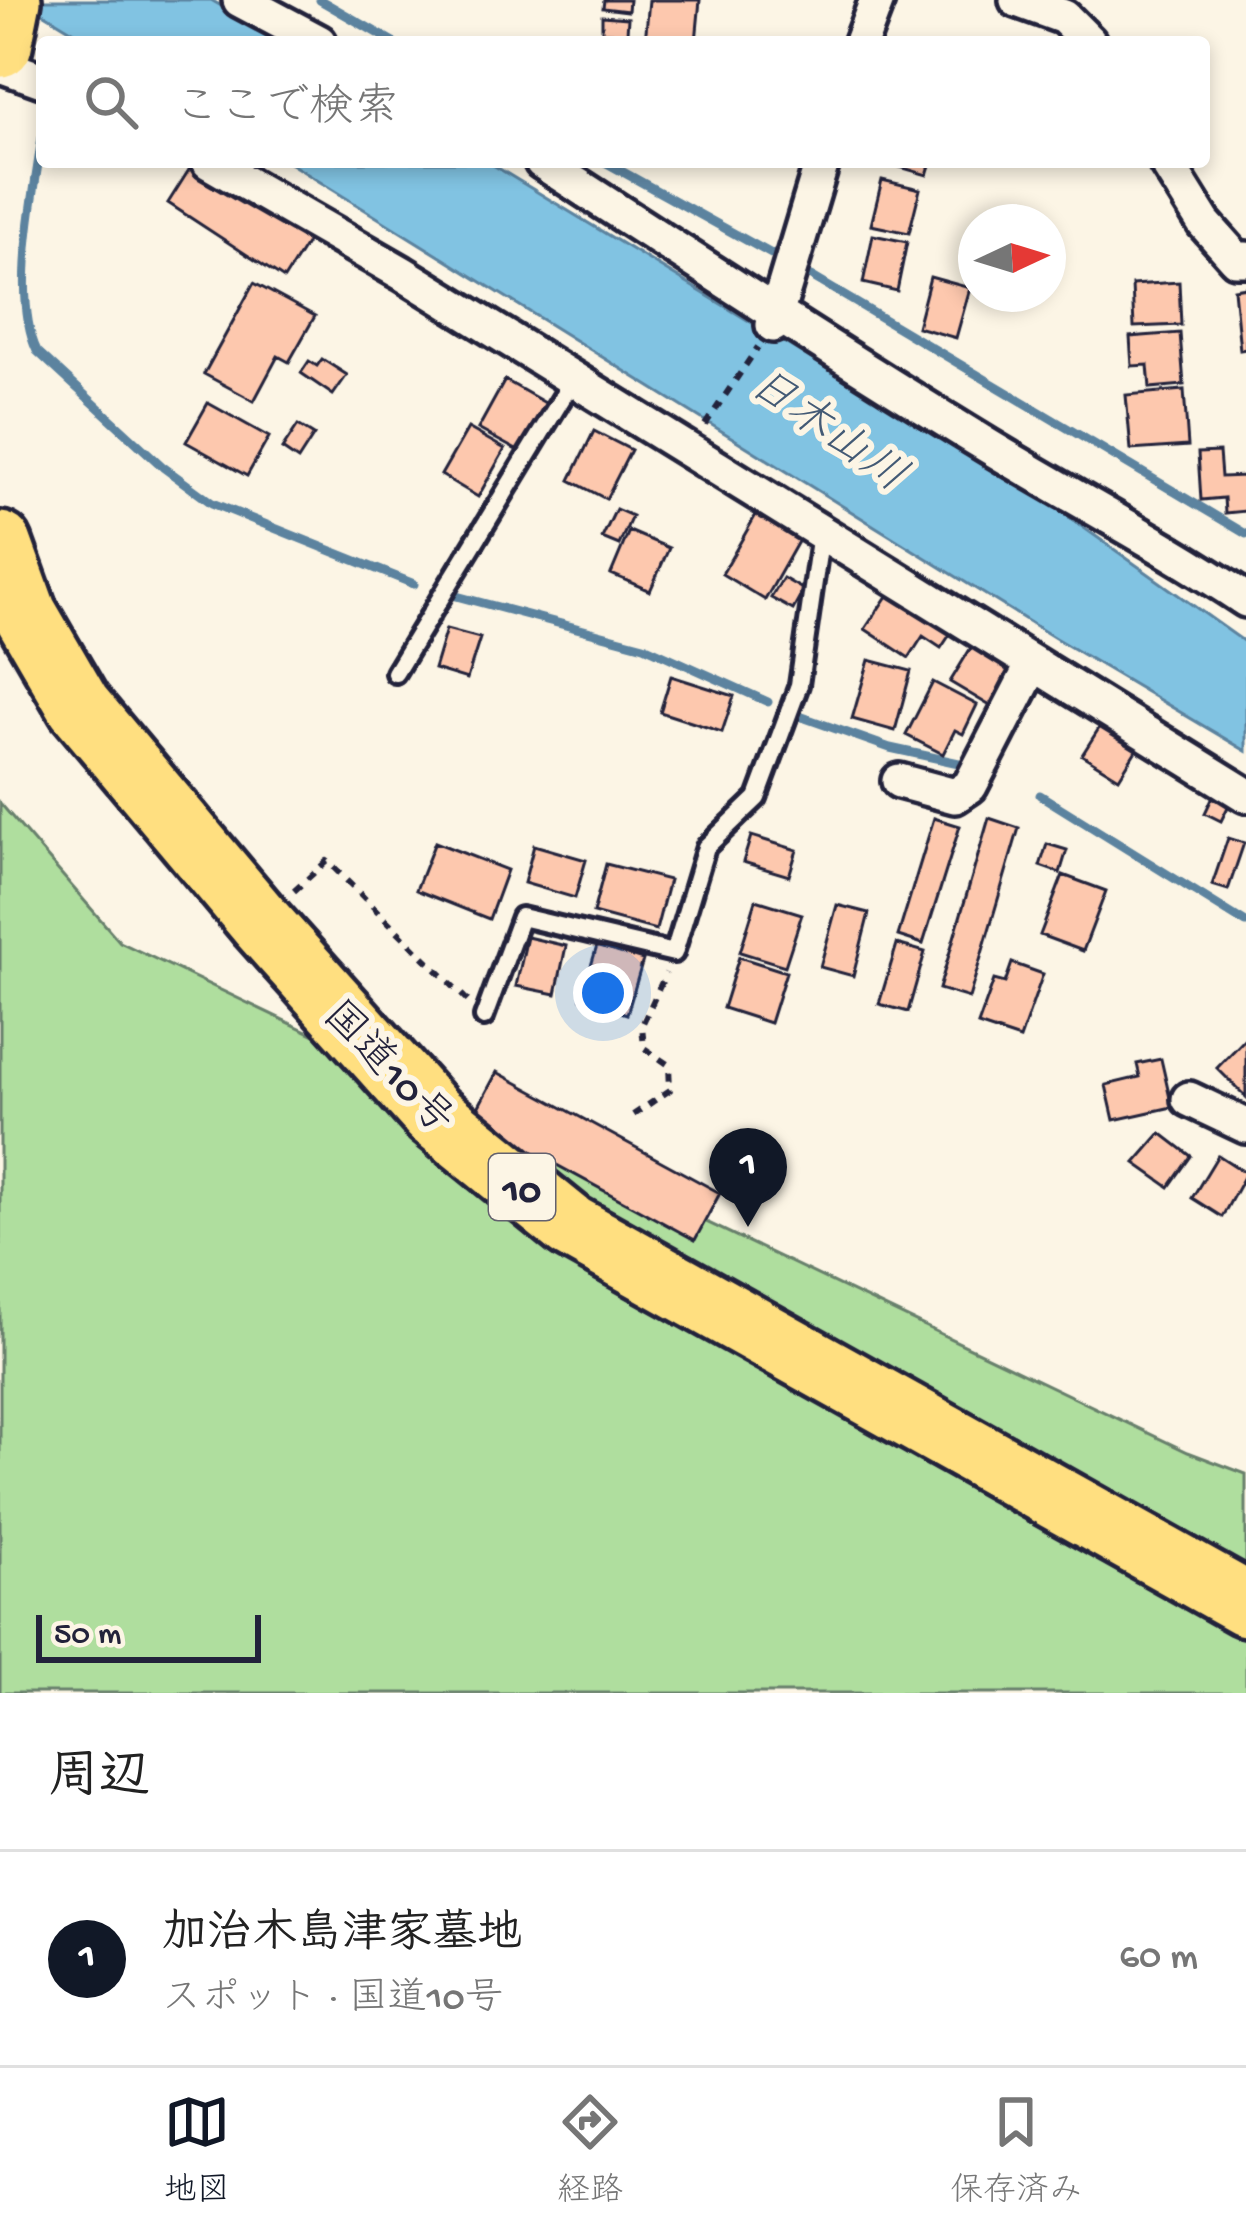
<!DOCTYPE html>
<html lang="ja">
<meta charset="utf-8">
<style>
:root{--surface:#fff;--page:#f6f6f6;--text:#222;--muted:#767676;--line:#e0e0e0;--accent:#111827}
body{margin:0;font-family:"Gochi Hand","Klee One",sans-serif;background:var(--page);color:var(--text)}
.compass{position:absolute;left:958px;top:204px;width:108px;height:108px;border-radius:50%;background:var(--surface);box-shadow:0 6px 18px #0003;rotate:86deg}
.scale{position:absolute;left:36px;bottom:30px;width:225px;box-sizing:border-box;padding-left:12px;border:6px solid #22223b;border-top:0;font-size:33px;line-height:42px;white-space:nowrap;color:#22223b;-webkit-text-stroke:9px #fcf5e5;paint-order:stroke}
.you{position:absolute;left:603px;top:993px;width:42px;height:42px;margin:-30px;border:9px solid #fff;border-radius:50%;background:#1a73e8;box-shadow:0 0 0 18px #1a73e833}
.badge{display:grid;place-items:center;width:78px;height:78px;border-radius:50%;background:var(--accent);color:#fff;font-size:39px;font-weight:700}
.pin{position:absolute;translate:-50% -99px;filter:drop-shadow(0 3px 6px #0008)}
.pin::after{content:'';position:absolute;top:63px;width:42px;height:36px;background:inherit;clip-path:polygon(0 0,100% 0,50% 100%)}
.list{margin:0;padding:0;list-style:none}
h2{display:flex;justify-content:space-between;align-items:center;height:156px;margin:0;padding:0 48px;font-size:51px}
h2 small{font-size:39px;font-weight:400;color:var(--muted)}
.list li{display:grid;grid-template-columns:78px 1fr auto;gap:36px;align-items:center;box-sizing:border-box;height:216px;padding:0 48px;border-top:3px solid var(--line)}
.list b{display:block;font-size:45px;white-space:nowrap}
.list p{margin:0;font-size:39px;white-space:nowrap;color:var(--muted)}
.list em{font-size:39px;font-style:normal;color:var(--muted)}
.icon{flex:none;width:66px;height:66px;fill:none;stroke:currentColor;stroke-width:2;stroke-linecap:round;stroke-linejoin:round}
.map{position:relative;flex:none;width:1246px;height:1693px;overflow:hidden}
.search{position:absolute;background:var(--surface);box-shadow:0 6px 18px #0003;left:36px;right:36px;top:36px;height:132px;display:flex;align-items:center;gap:30px;box-sizing:border-box;padding:0 42px;border-radius:12px;color:var(--muted);font-size:45px}
.sheet{height:372px;background:var(--surface)}
nav{display:flex;justify-content:space-around;align-items:center;box-sizing:border-box;height:168px;border-top:3px solid var(--line);background:var(--surface);font-size:33px;color:var(--muted)}
nav a{display:grid;justify-items:center;gap:6px}
nav .on{color:var(--accent)}
.map>svg:first-child{display:block}
.green{fill:#afde9e;stroke:#68806c;stroke-width:3}
.water{fill:#81c3e2;stroke:#5b839f;stroke-width:3}
.lines{fill:none;stroke-linecap:round;stroke-linejoin:round}
.stream{stroke:#5b839f;stroke-width:9}
.building{fill:#fdc8ae;stroke:#22223b;stroke-width:3}
.lane-casing{stroke:#22223b;stroke-width:26}
.street-casing{stroke:#22223b;stroke-width:42}
.highway-casing{stroke:#22223b;stroke-width:72}
.path{stroke:#22223b;stroke-width:6;stroke-dasharray:9 9;stroke-linecap:butt}
.lane{stroke:#fcf5e5;stroke-width:16}
.street{stroke:#fcf5e5;stroke-width:33}
.highway{stroke:#ffdf80;stroke-width:63}
.labels{text-anchor:middle;stroke-width:12;stroke-linejoin:round;paint-order:stroke}
.shield{fill:#fcf5e5;stroke:#63616e;stroke-width:3}
.shield-label{font-size:39px;font-weight:bold;fill:#22223b}
.street-label{font-size:42px;fill:#22223b;stroke:#fcf5e5}
.water-label{font-size:45px;font-style:italic;fill:#435a75;stroke:#fcf5e5}
</style>
<div class="map">
<svg width="1246" height="1693" viewBox="0 0 1246 1693">
<rect width="100%" height="100%" fill="#fcf5e5"/>
<filter id="ink" filterUnits="userSpaceOnUse"><feTurbulence type="fractalNoise" baseFrequency=".00833" numOctaves="2"/><feDisplacementMap in="SourceGraphic" scale="24" xChannelSelector="R" yChannelSelector="G"/><feConvolveMatrix kernelMatrix="1 2 1 2 8 2 1 2 1" color-interpolation-filters="sRGB"/></filter>
<g filter="url(#ink)">
<path class="green" d="M0,803l120,139 1068,510 58,22v219h-1246z"/>
<path class="water" d="M22,0h189l72,42h-192z
M288,162h200l568,346 190,135v108l-191,-113z"/>
<g class="lines">
<path class="stream" d="M320,0l73,42
M42,138c-8,56 -30,162 -5,213l126,116 49,36 202,81
M605,162l170,94
M811,276l435,258
M445,593l199,53 124,56
M791,713l99,35 78,17
M1040,795l206,128"/>
</g>
<path class="building" d="M604,0h25l-1,11 -25,-3z
M649,0h51l-4,42h-51z
M602,16l26,2 -1,15 -25,-1z
M883,162h48l-4,13z
M192,165l116,76 -24,38 -116,-76z
M882,180l38,9 -11,44 -38,-8z
M873,235l34,7 -10,49 -34,-8z
M930,277l40,11 -14,50 -39,-11z
M1179,282l2,43 -47,2 -2,-42z
M254,283l61,33 -26,46 -11,-6 -24,45 -50,-27z
M1246,287v62l-6,1 -6,-61z
M1180,333l4,52 -34,3 -2,-23 -16,1 -2,-29z
M322,359l25,16 -14,20 -32,-22 8,-12 8,5z
M505,380l42,24 -27,48 -42,-23z
M1184,390l4,56 -57,4 -5,-55z
M208,403l61,34 -22,39 -61,-34z
M298,425l16,10 -16,25 -16,-11z
M468,428l37,21 -27,48 -37,-22z
M594,431l37,19 -25,49 -36,-19z
M1219,452l2,25 25,-1v35l-21,2 -1,-15 -23,2 -3,-47z
M616,509l16,7 -13,29 -17,-7z
M757,513l43,25 -35,62 -43,-26z
M629,531l40,17 -19,43 -39,-17z
M783,578l21,12 -11,20 -22,-12z
M889,593l62,40 -10,15 -18,-12 -14,22 -44,-29z
M446,629l34,9 -13,41 -33,-10z
M975,641l52,31 -25,41 -52,-31z
M869,660l42,11 -16,60 -43,-12z
M671,676l63,20 -12,36 -62,-20z
M933,682l44,23 -14,29 -8,-4 -12,24 -37,-19z
M1103,722l37,22 -21,34 -37,-23z
M1213,796l16,9 -8,16 -16,-8z
M934,818l26,8 -37,118 -25,-8z
M989,818l30,10 -50,170 -30,-9z
M751,836l46,14 -8,26 -46,-14z
M1228,838l16,5 -16,47 -16,-5z
M435,842l72,28 -18,49 -73,-29z
M1047,844l20,6 -7,23 -20,-7z
M534,845l52,15 -11,38 -51,-15z
M606,864l63,16 -13,50 -63,-17z
M1063,875l43,16 -23,60 -43,-16z
M756,900l46,14 -17,52 -45,-14z
M837,905l32,8 -16,63 -33,-9z
M527,937l39,9 -10,48 -40,-8z
M897,944l28,8 -17,60 -29,-8z
M597,946l46,14 -16,54 -46,-15z
M739,957l47,15 -16,51 -47,-15z
M1012,963l31,11 -23,65 -42,-14 16,-45 11,3z
M1246,1038v59l-29,-29z
M1161,1059l11,48 -58,13 -8,-35 34,-8 -3,-13z
M497,1072l223,121 -25,47 -223,-121z
M1161,1133l30,23 -22,31 -34,-24z
M1218,1155l28,18 -24,44 -30,-19z"/>
<g class="lines">
<g class="lane-casing">
<path id="lane" d="M395,673l178,-293
M484,1017l37,-100 153,36 32,-106 51,-49 42,-113 22,-152"/>
</g>
<g class="street-casing">
<path id="street" d="M240,0l79,42
M1017,0l47,17 25,25
M861,42l16,-42
M0,65l42,15
M209,162l193,111 844,522
M542,162c148,96 295,192 446,284 86,52 174,98 258,154
M1166,162l38,61 32,36h10
M773,325l49,-163
M899,781l56,15 15,-10 63,-122
M1189,1099l57,27"/>
</g>
<g class="highway-casing">
<path id="highway" d="M0,45l9,-45
M0,544l25,69 54,93 182,217 172,192 138,112 675,377"/>
</g>
<path class="path" d="M705,425l53,-78
M294,891l33,-30 142,141
M633,1115l37,-25 -1,-25 -25,-17 -2,-23 24,-52"/>
<use href="#lane" class="lane"/>
<use href="#street" class="street"/>
<use href="#highway" class="highway"/>
</g>
</g>
<g class="labels">
<rect class="shield" x="489" y="1154" width="66" height="66" rx="9"/>
<g class="shield-label">
<text x="522" y="1201">10</text>
</g>
<g class="street-label">
<text transform="translate(391 1065) rotate(46)" y="15">国道10号</text>
</g>
<g class="water-label">
<text transform="translate(830 427) rotate(35)" y="16">日木山川</text>
</g>
</g>
</svg>
<svg class="compass" viewBox="-18 -18 36 36"><path d="M0-13l5 13h-10z" fill="#e53935"/><path d="M0 13l5-13h-10z" fill="#767676"/></svg>
<div class="scale">50 m</div>
<div class="you"></div>
<div class="pin badge" style="left:748px;top:1227px">1</div>
<div class="search"><svg class="icon" aria-label="search" viewBox="0 0 24 24"><circle cx="10" cy="10" r="6"/><path d="M15 15l6 6"/></svg>ここで検索</div>
</div>
<section class="sheet">
<h2>周辺<small></small></h2>
<ul class="list">
<li><span class="badge">1</span><div><b>加治木島津家墓地</b><p>スポット · 国道10号</p></div><em>60 m</em></li>
</ul>
</section>
<nav>
<a class="on"><svg class="icon" aria-label="map" viewBox="0 0 24 24"><path d="M3 6l6-2 6 2 6-2v14l-6 2-6-2-6 2zM9 4v14M15 6v14"/></svg>地図</a>
<a><svg class="icon" aria-label="directions" viewBox="0 0 24 24"><path d="M12 3l9 9-9 9-9-9zM9 14v-3h6M13 9l2 2-2 2"/></svg>経路</a>
<a><svg class="icon" aria-label="saved" viewBox="0 0 24 24"><path d="M7 4h10v16l-5-4-5 4z"/></svg>保存済み</a>
</nav>
